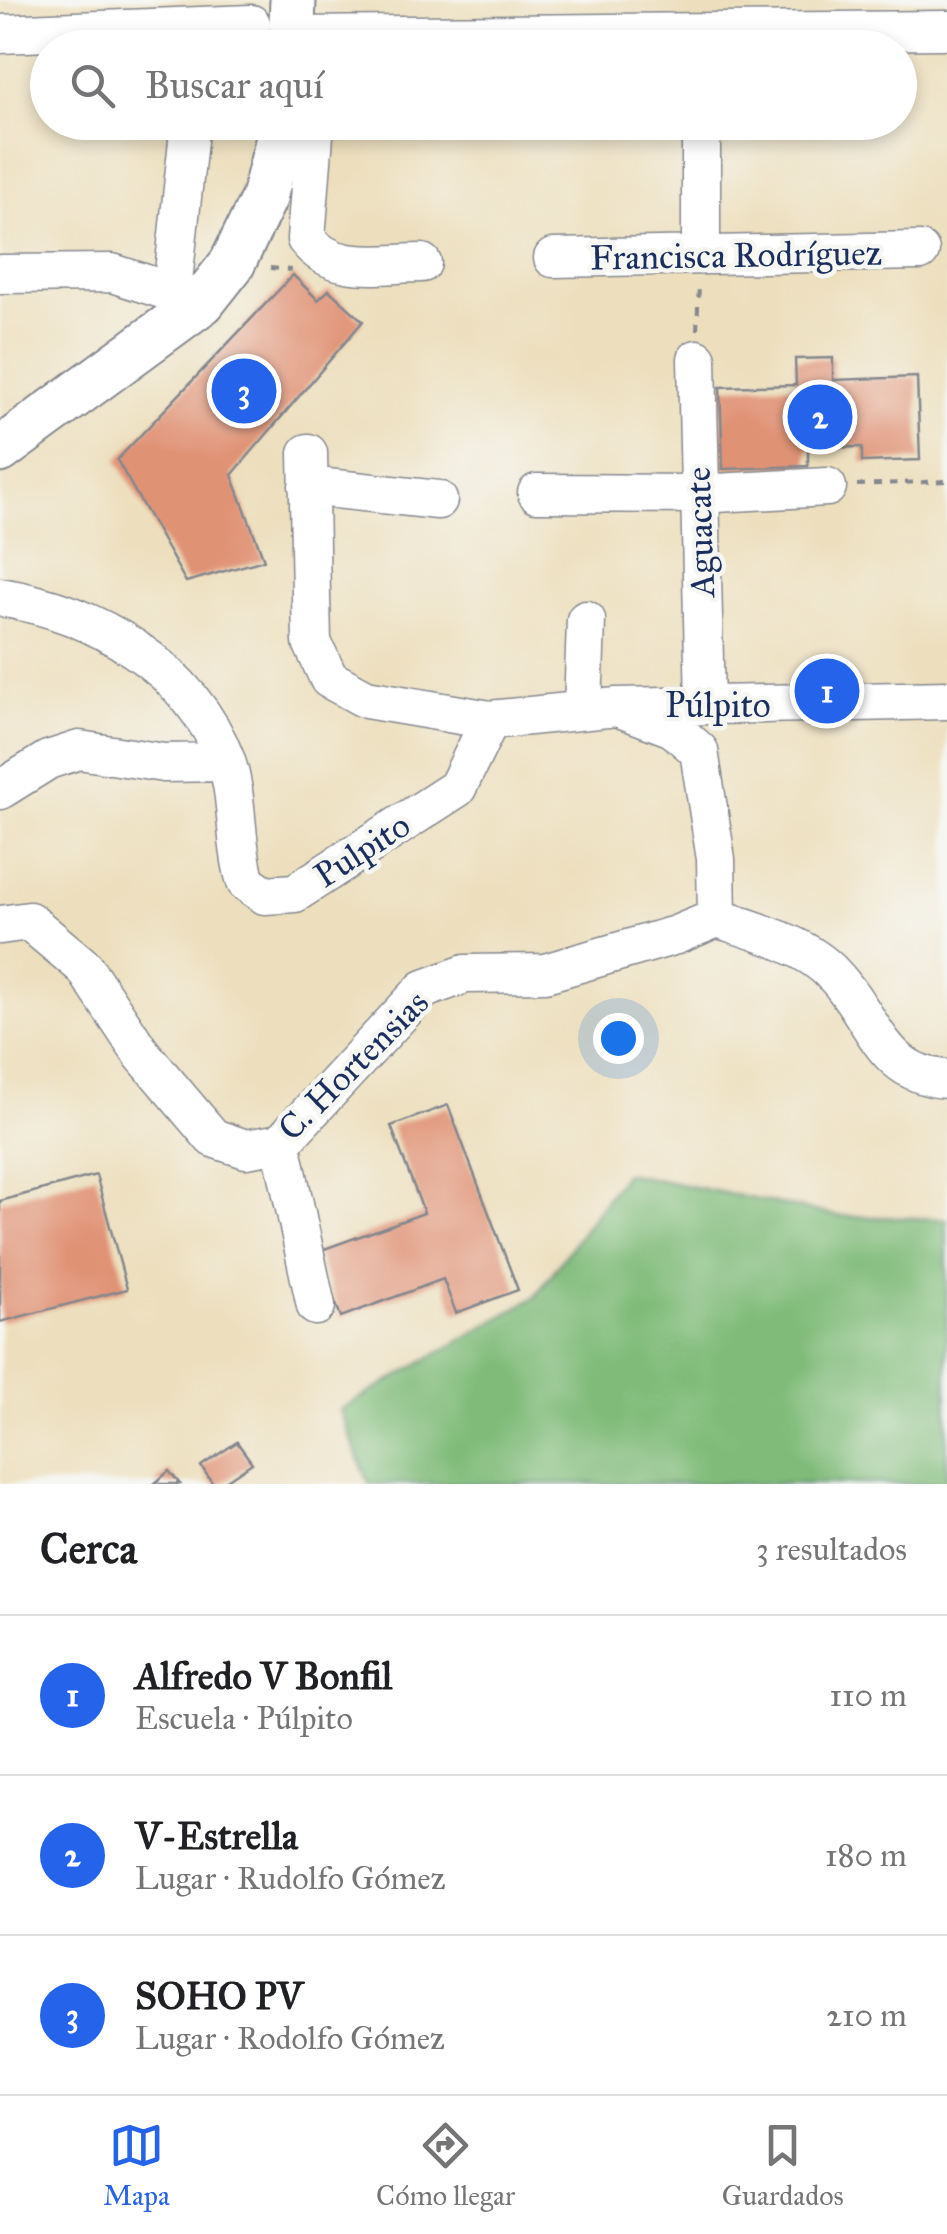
<!DOCTYPE html>
<html lang="es">
<meta charset="utf-8">
<style>
:root{--surface:#fff;--page:#f2f2f2;--text:#202124;--muted:#757577;--line:#e0e0e0;--accent:#2563eb}
body{margin:0;font-family:"IM FELL Great Primer",serif;background:var(--page);color:var(--text)}
.you{position:absolute;left:618px;top:1038px;width:35px;height:35px;margin:-25px;border:8px solid #fff;border-radius:50%;background:#1a73e8;box-shadow:0 0 0 15px #1a73e833}
.badge{display:grid;place-items:center;width:65px;height:65px;border-radius:50%;background:var(--accent);color:#fff;font-size:32px;font-weight:700}
.pin{position:absolute;translate:-50% -50%;border:5px solid #fff;box-shadow:0 2px 10px #0006}
.list{margin:0;padding:0;list-style:none}
h2{display:flex;justify-content:space-between;align-items:center;height:130px;margin:0;padding:0 40px;font-size:42px}
h2 small{font-size:32px;font-weight:400;color:var(--muted)}
.list li{display:grid;grid-template-columns:65px 1fr auto;gap:30px;align-items:center;box-sizing:border-box;height:160px;padding:0 40px;border-top:2px solid var(--line)}
.list b{display:block;font-size:38px;white-space:nowrap}
.list p{margin:0;font-size:32px;white-space:nowrap;color:var(--muted)}
.list em{font-size:32px;font-style:normal;color:var(--muted)}
.icon{flex:none;width:55px;height:55px;fill:none;stroke:currentColor;stroke-width:2;stroke-linecap:round;stroke-linejoin:round}
.map{position:relative;flex:none;width:947px;height:1484px;overflow:hidden}
.search{position:absolute;background:var(--surface);box-shadow:0 5px 15px #0003;left:30px;right:30px;top:30px;height:110px;display:flex;align-items:center;gap:25px;box-sizing:border-box;padding:0 35px;border-radius:55px;color:var(--muted);font-size:38px}
.sheet{height:610px;background:var(--surface)}
nav{display:flex;justify-content:space-around;align-items:center;box-sizing:border-box;height:140px;border-top:2px solid var(--line);background:var(--surface);font-size:28px;color:var(--muted)}
nav a{display:grid;justify-items:center;gap:5px}
nav .on{color:var(--accent)}
.map>svg:first-child{display:block}
.forest{fill:#80bb79;stroke:#4e756c;stroke-width:2.5}
.building{fill:#e09274}
.lines{fill:none;stroke-linecap:round;stroke-linejoin:round}
.minor-casing{stroke:#84878e;stroke-width:41}
.major-casing{stroke:#84878e;stroke-width:49}
.path{stroke:#84878e;stroke-width:4;stroke-dasharray:8 8;stroke-linecap:butt}
.minor{stroke:#fff;stroke-width:38}
.major{stroke:#fff;stroke-width:45}
.labels{text-anchor:middle;stroke-width:9;stroke-linejoin:round;paint-order:stroke}
.street-label{font-size:35px;fill:#1b2f5e;stroke:#f6f6f2}
</style>
<div class="map">
<svg width="947" height="1484" viewBox="0 0 947 1484">
<rect width="100%" height="100%" fill="#f6f6f2"/>
<filter id="ink" filterUnits="userSpaceOnUse"><feTurbulence type="fractalNoise" baseFrequency=".01" numOctaves="2"/><feDisplacementMap in="SourceGraphic" scale="20" xChannelSelector="R" yChannelSelector="G"/><feConvolveMatrix kernelMatrix="1 2 1 2 8 2 1 2 1" color-interpolation-filters="sRGB"/></filter>
<filter id="wash" filterUnits="userSpaceOnUse"><feTurbulence type="fractalNoise" baseFrequency=".0048" numOctaves="4" result="noise"/><feDisplacementMap in="SourceGraphic" scale="40" xChannelSelector="R" yChannelSelector="G"/><feGaussianBlur stdDeviation="2.25" result="paint"/><feColorMatrix in="noise" values="0 0 0 0 0 0 0 0 0 0 0 0 0 0 0 0 0 1.4 0 .05"/><feComposite in="paint" operator="in"/></filter>
<g filter="url(#wash)">
<rect width="100%" height="100%" fill="#eddfbd"/>
<path class="forest" d="M625,1173l213,43 109,3v265h-578l-29,-74 195,-113z"/>
<g id="blocks">
<path class="building" d="M293,275l25,25 11,-10 34,31 -131,154 32,85 -78,22 -69,-122z
M833,358v22l84,-3 3,83 -58,2v-15l-54,1v18l-85,3 -3,-82 76,-2 -1,-26z
M448,1105l70,185 -62,23 -13,-34 -102,38 -25,-65 108,-39 -33,-87z
M96,1175l31,114 -127,33v-121z
M237,1442l15,21 -31,21h-8l-12,-18z
M169,1471l11,13h-26z"/>
</g>
</g>
<g filter="url(#ink)">
<use href="#blocks" fill-opacity="0" stroke="#84878e" stroke-width="2.5"/>
<g class="lines">
<g class="minor-casing">
<path id="minor" d="M0,34l251,-10
M292,36l655,-6
M315,122l-9,117c28,36 75,24 116,24
M701,122v133
M553,258l367,-7
M0,274l112,-1 90,29
M172,291l18,-169
M697,359l8,346
M308,453l4,189 17,37 37,20 124,21 127,-13 330,-7
M308,486l130,14
M537,493l161,1 129,-7
M0,597c94,15 190,69 226,164 13,37 8,82 20,121l19,13 30,-2 162,-105 33,-68
M583,709l3,-89
M0,790l48,-30 31,-10 85,13 62,-1
M717,918c38,13 89,26 117,57 40,41 46,100 113,104
M0,925l29,-4 55,46 57,86 72,85 33,11 35,-6 143,-154 41,-15 80,-1 131,-38 41,-17 -1,-59 -17,-108 -26,-23 -56,-21
M281,1143l35,163"/>
</g>
<g class="major-casing">
<path id="major" d="M291,48l2,-48
M0,450l202,-148 30,-38 32,-66 19,-76"/>
</g>
<path class="path" d="M270,268l21,2
M697,330l2,-45
M857,485l90,-4"/>
<use href="#minor" class="minor"/>
<use href="#major" class="major"/>
</g>
</g>
<g class="labels">
<g class="street-label">
<text transform="translate(736 255) rotate(-1)" y="12">Francisca Rodríguez</text>
<text transform="translate(700 532) rotate(-92)" y="12">Aguacate</text>
<text x="718" y="717">Púlpito</text>
<text transform="translate(362 850) rotate(-33)" y="12">Pulpito</text>
<text transform="translate(353 1065) rotate(-45)" y="12">C. Hortensias</text>
</g>
</g>
</svg>
<div class="you"></div>
<div class="pin badge" style="left:827px;top:691px">1</div>
<div class="pin badge" style="left:820px;top:417px">2</div>
<div class="pin badge" style="left:244px;top:391px">3</div>
<div class="search"><svg class="icon" aria-label="search" viewBox="0 0 24 24"><circle cx="10" cy="10" r="6"/><path d="M15 15l6 6"/></svg>Buscar aquí</div>
</div>
<section class="sheet">
<h2>Cerca<small>3 resultados</small></h2>
<ul class="list">
<li><span class="badge">1</span><div><b>Alfredo V Bonfil</b><p>Escuela · Púlpito</p></div><em>110 m</em></li>
<li><span class="badge">2</span><div><b>V-Estrella</b><p>Lugar · Rudolfo Gómez</p></div><em>180 m</em></li>
<li><span class="badge">3</span><div><b>SOHO PV</b><p>Lugar · Rodolfo Gómez</p></div><em>210 m</em></li>
</ul>
</section>
<nav>
<a class="on"><svg class="icon" aria-label="map" viewBox="0 0 24 24"><path d="M3 6l6-2 6 2 6-2v14l-6 2-6-2-6 2zM9 4v14M15 6v14"/></svg>Mapa</a>
<a><svg class="icon" aria-label="directions" viewBox="0 0 24 24"><path d="M12 3l9 9-9 9-9-9zM9 14v-3h6M13 9l2 2-2 2"/></svg>Cómo llegar</a>
<a><svg class="icon" aria-label="saved" viewBox="0 0 24 24"><path d="M7 4h10v16l-5-4-5 4z"/></svg>Guardados</a>
</nav>
